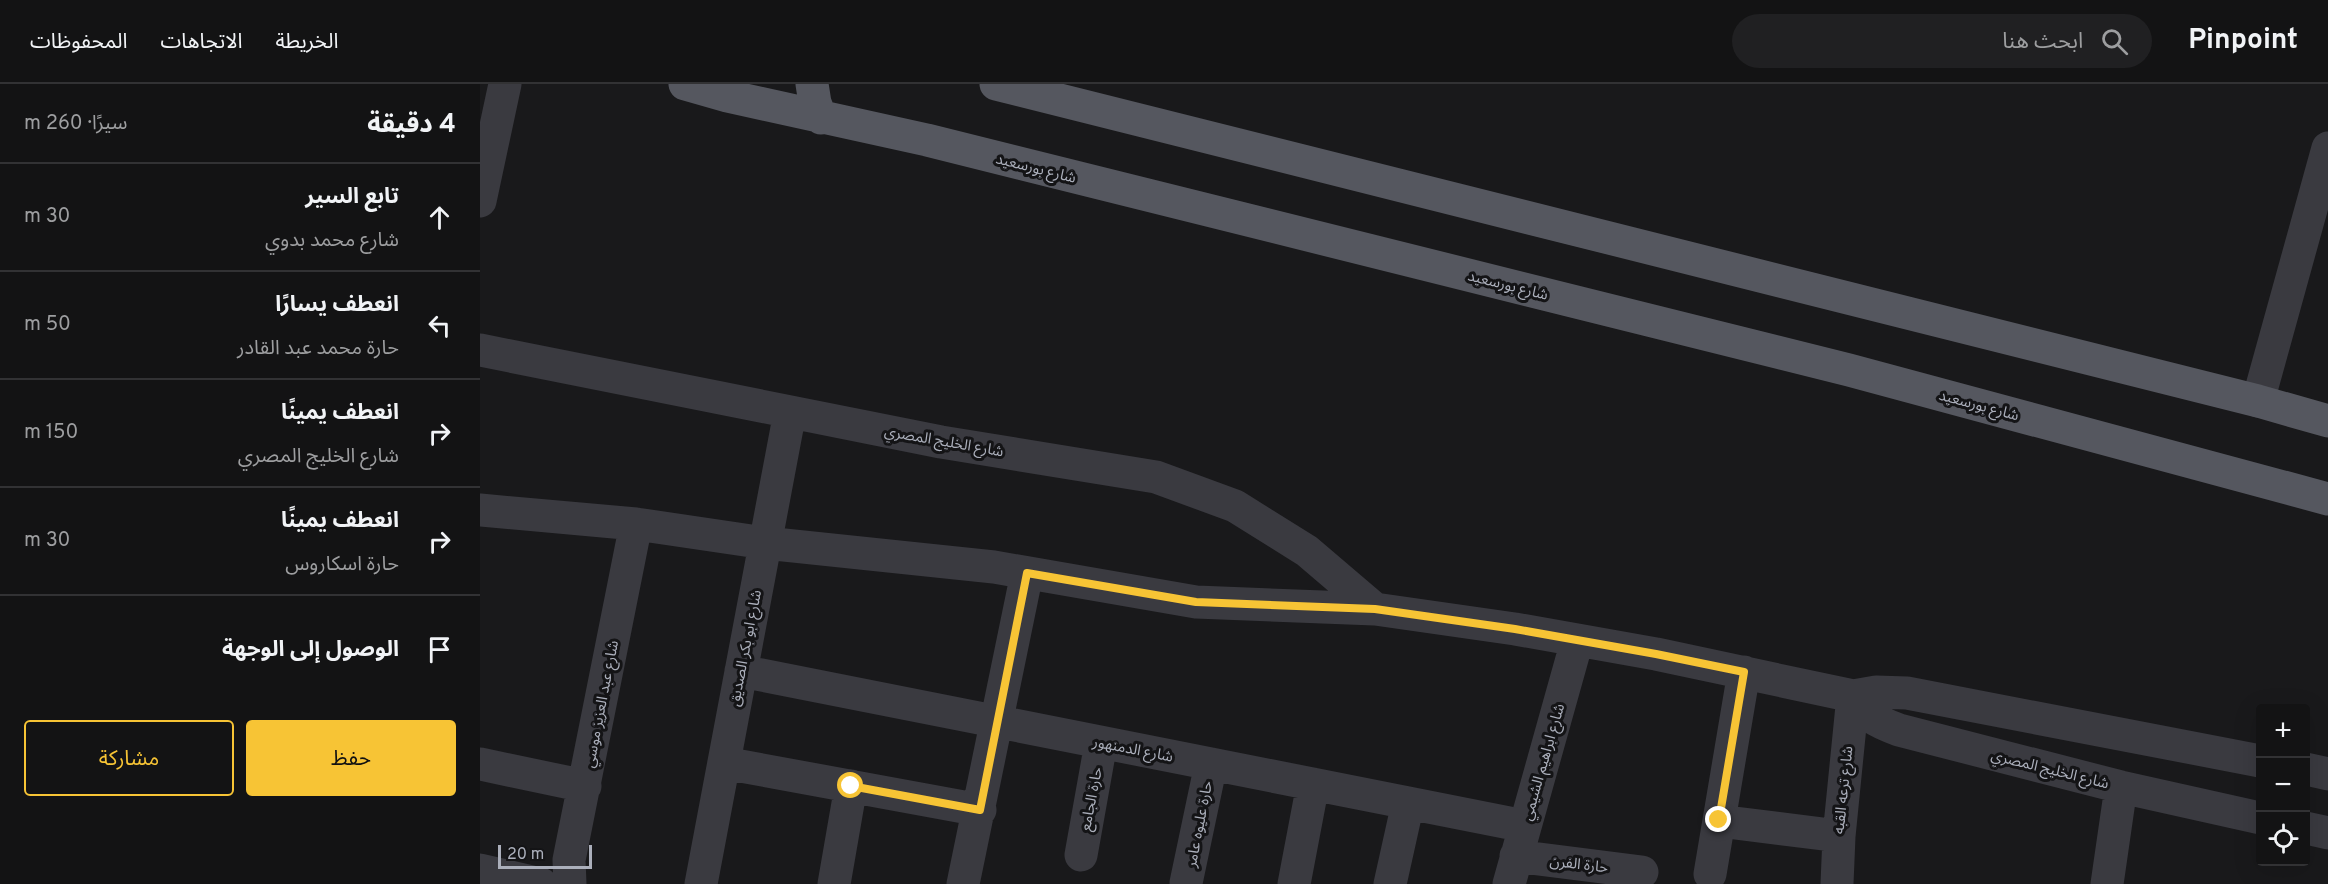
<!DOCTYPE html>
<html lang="ar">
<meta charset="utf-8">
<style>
:root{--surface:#131314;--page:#202022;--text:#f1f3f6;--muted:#9d9ea0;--line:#323234;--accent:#f7c435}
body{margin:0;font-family:Overpass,"Noto Sans Arabic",sans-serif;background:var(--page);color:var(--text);direction:rtl}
.controls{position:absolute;right:18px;bottom:18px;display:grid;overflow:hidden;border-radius:6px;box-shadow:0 6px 24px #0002}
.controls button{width:54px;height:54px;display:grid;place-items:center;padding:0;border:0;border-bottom:2px solid var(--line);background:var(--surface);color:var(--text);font:30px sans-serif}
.scale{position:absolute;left:18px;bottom:15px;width:94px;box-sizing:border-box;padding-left:6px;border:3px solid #abafbb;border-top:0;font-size:16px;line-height:21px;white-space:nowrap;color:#abafbb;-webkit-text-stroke:4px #141416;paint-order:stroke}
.stop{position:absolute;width:18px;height:18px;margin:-14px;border:4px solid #f7c435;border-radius:50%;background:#fff}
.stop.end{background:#f7c435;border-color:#fff;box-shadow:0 2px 6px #0008}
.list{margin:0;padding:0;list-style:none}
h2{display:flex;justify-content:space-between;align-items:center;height:78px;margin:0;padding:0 24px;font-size:26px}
h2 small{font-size:20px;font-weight:400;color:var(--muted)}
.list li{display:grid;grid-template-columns:39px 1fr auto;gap:18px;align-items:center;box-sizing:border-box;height:108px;padding:0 24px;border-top:2px solid var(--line)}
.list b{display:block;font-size:22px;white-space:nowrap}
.list p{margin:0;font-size:20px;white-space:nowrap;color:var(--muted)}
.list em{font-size:20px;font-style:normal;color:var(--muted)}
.actions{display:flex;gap:12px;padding:18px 24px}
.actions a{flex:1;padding:14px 0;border:2px solid var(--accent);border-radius:6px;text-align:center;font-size:21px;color:var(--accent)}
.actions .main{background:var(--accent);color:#111}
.icon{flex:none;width:33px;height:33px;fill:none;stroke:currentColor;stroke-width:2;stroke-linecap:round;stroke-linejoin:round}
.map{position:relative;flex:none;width:1848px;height:800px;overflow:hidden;direction:ltr}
header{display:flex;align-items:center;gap:36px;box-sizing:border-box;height:84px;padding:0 30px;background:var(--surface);border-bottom:2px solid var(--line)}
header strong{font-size:28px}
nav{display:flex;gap:33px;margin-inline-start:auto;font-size:21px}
.search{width:420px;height:54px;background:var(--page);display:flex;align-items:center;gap:15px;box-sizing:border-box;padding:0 21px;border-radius:33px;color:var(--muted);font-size:22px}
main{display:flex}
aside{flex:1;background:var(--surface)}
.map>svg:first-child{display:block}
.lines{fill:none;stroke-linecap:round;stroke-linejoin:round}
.minor{stroke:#3a3a40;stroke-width:33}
.major{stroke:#55575f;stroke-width:33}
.route{stroke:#f7c435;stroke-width:8}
.labels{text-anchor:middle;stroke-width:6;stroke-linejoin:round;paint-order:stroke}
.street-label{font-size:15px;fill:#abafbb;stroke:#141416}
</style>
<header>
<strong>Pinpoint</strong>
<div class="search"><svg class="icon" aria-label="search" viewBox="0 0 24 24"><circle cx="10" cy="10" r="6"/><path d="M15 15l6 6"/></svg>ابحث هنا</div>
<nav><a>الخريطة</a><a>الاتجاهات</a><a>المحفوظات</a></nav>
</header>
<main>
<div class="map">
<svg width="1848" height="800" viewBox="0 0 1848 800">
<rect width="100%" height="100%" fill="#19191b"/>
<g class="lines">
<path class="minor" d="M0,117l25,-117
M0,266l461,92 215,35 79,29 72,45 68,58
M1778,317l70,-253
M0,426l156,14 129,19 229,24 202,35 179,7 140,20 141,25 197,42 23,-4 31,1 353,68
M261,587l784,155
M1373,612c14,21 22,25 46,34l222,57 139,31
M244,679l256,47
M0,680l105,22
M1826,685l22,5
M1239,737l120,15
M1826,744l22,5
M601,771l20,-112
M1036,772l126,16
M0,786l61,14
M1230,790l34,-202
M706,799l25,-119
M90,800l-1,-24 67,-336
M221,800l89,-472
M354,800l17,-98
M483,800l64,-311
M814,800l19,-100
M910,800l18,-81
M1029,800l68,-243
M1357,800l2,-48 14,-140
M1627,800l14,-97"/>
<path class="major" d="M205,0l42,12 200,44 922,230 479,129
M332,0l3,19 6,15
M516,0l1262,317 70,20"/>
</g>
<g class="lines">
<path class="route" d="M371,702l129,24 47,-237 169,29 179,7 140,20 141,25 88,18 -25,148"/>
</g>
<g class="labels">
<g class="street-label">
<text transform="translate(556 84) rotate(14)" y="5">شارع بورسعيد</text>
<text transform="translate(1028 201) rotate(14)" y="5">شارع بورسعيد</text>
<text transform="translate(1499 321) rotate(15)" y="5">شارع بورسعيد</text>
<text transform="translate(464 357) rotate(10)" y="5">شارع الخليج المصري</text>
<text transform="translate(265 564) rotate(-79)" y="5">شارع ابو بكر الصديق</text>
<text transform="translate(121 620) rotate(-79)" y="5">شارع عبد العزيز موسي</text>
<text transform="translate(653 665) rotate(11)" y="5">شارع الدمنهور</text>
<text transform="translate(1063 678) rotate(-74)" y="5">شارع ابراهيم الشيمي</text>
<text transform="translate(1570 685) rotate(14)" y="5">شارع الخليج المصري</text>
<text transform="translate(1363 706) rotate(-84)" y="5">شارع ترعه القبه</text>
<text transform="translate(611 715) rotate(-79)" y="5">حارة الجامع</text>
<text transform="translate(719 740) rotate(-79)" y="5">حارة عليوه عامر</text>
<text transform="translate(1099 780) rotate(7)" y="5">حارة الفرن</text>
</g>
</g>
</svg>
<div class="controls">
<button>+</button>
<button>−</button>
<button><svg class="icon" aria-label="locate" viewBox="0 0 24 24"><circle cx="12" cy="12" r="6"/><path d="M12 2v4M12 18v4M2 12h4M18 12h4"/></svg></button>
</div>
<div class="scale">20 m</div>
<div class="stop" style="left:371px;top:702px"></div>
<div class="stop end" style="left:1239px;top:736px"></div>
</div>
<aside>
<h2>4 دقيقة<small>سيرًا · 260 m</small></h2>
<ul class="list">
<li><svg class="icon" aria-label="ahead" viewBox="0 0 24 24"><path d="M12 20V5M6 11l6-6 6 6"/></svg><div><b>تابع السير</b><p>شارع محمد بدوي</p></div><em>30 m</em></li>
<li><svg class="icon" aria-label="left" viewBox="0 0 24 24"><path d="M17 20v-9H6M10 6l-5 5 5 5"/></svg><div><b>انعطف يسارًا</b><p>حارة محمد عبد القادر</p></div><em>50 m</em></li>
<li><svg class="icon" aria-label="right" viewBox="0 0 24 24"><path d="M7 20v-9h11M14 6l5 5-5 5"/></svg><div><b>انعطف يمينًا</b><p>شارع الخليج المصري</p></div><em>150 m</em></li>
<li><svg class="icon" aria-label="right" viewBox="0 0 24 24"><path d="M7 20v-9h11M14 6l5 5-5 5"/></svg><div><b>انعطف يمينًا</b><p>حارة اسكاروس</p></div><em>30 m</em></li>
<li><svg class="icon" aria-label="arrive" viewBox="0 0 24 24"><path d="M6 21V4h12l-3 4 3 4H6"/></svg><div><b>الوصول إلى الوجهة</b></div></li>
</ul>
<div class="actions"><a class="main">حفظ</a><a>مشاركة</a></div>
</aside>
</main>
